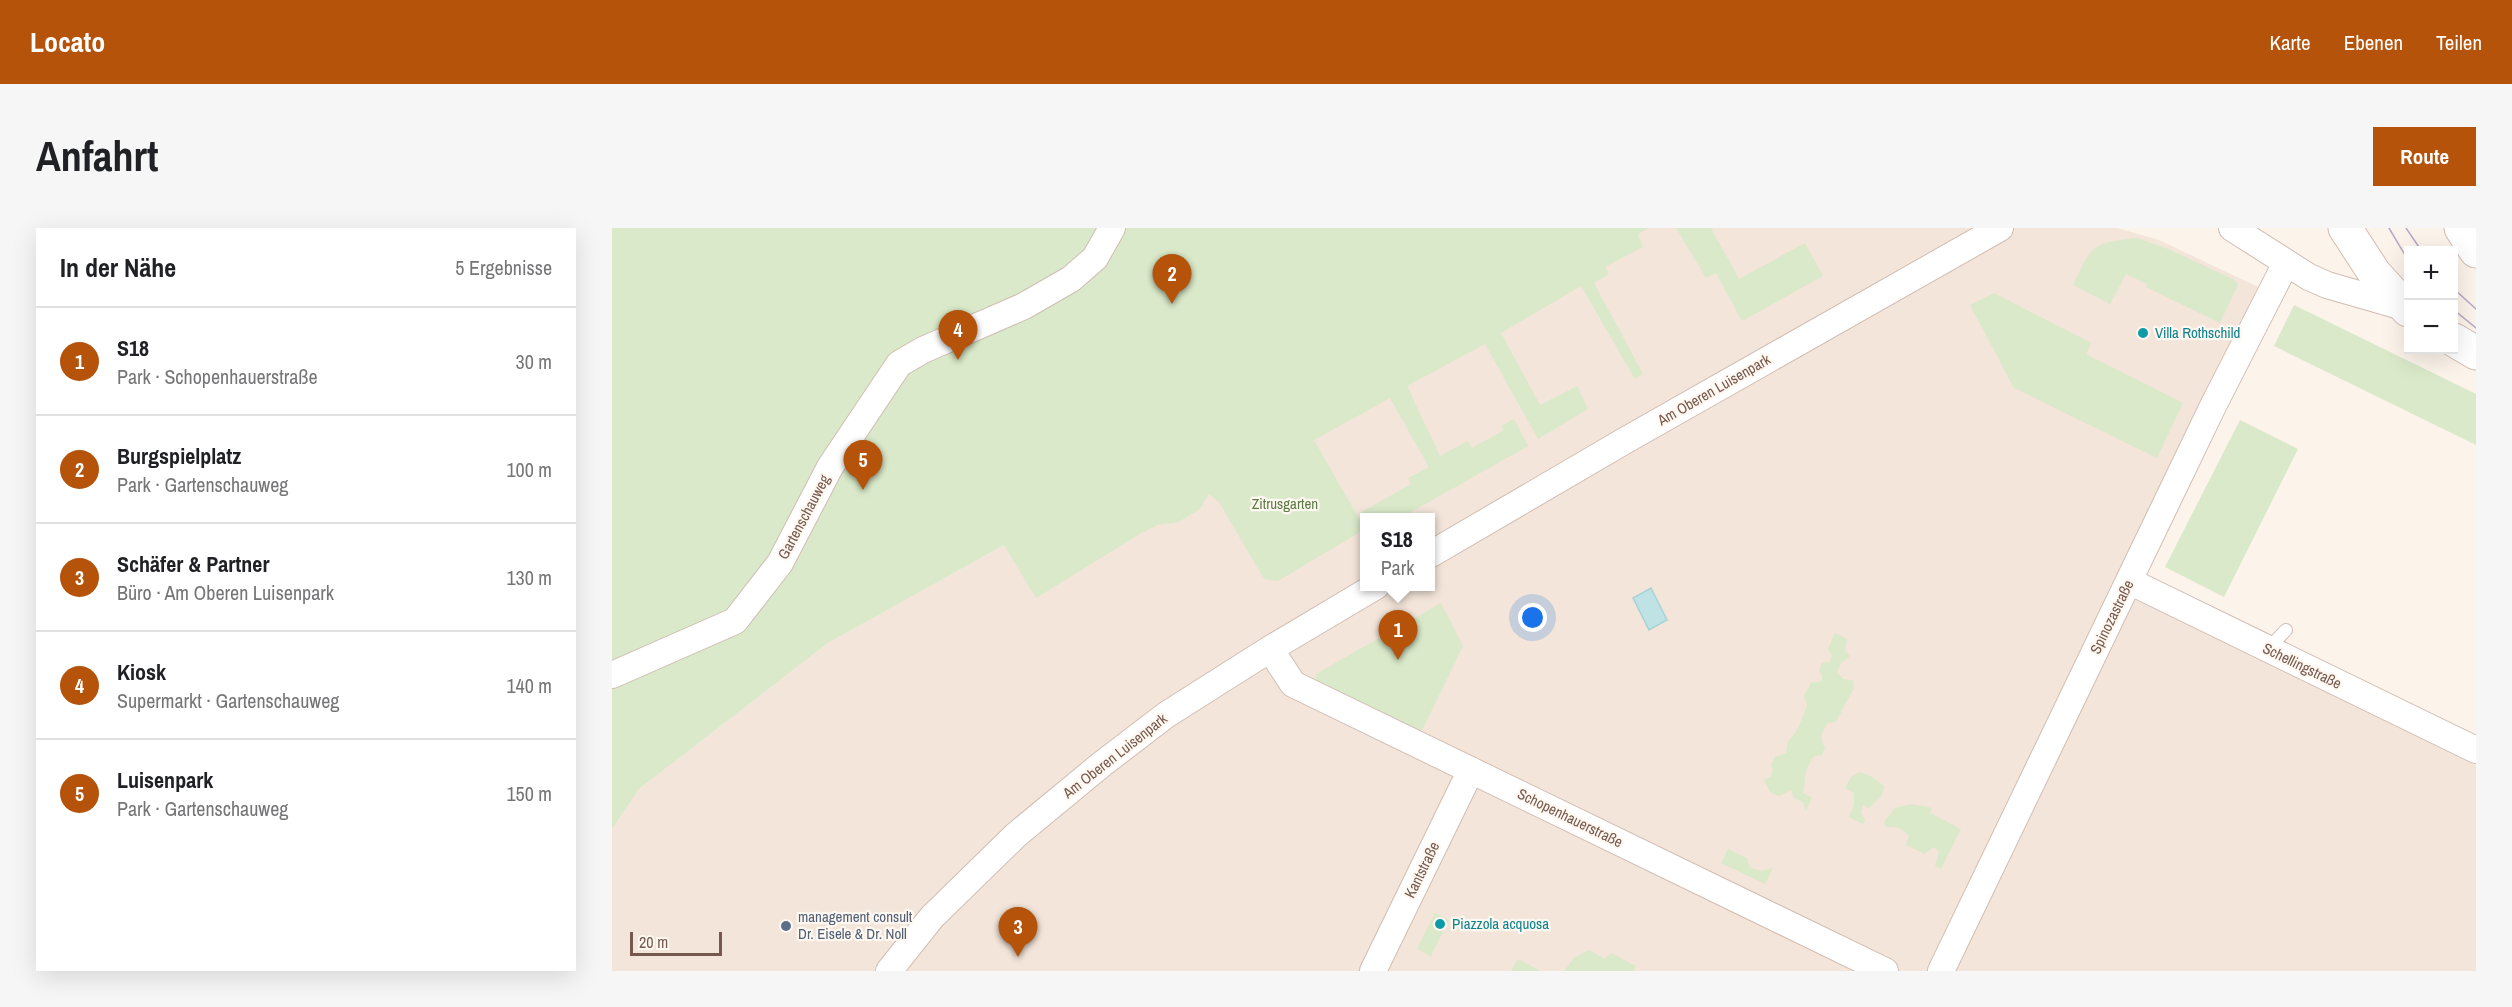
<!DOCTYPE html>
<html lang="de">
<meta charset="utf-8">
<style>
:root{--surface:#fff;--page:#f6f6f6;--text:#202124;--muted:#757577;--line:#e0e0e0;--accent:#b45309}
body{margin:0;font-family:"Archivo Narrow",sans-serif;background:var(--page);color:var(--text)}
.controls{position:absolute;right:18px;top:18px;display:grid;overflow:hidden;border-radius:0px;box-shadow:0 6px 24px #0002}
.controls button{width:54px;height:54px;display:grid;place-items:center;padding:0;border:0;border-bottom:2px solid var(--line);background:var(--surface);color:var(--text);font:30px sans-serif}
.scale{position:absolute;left:18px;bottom:15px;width:92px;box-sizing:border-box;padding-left:6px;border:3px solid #76594e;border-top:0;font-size:16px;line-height:21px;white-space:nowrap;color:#76594e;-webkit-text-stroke:4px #fef8f1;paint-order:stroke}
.you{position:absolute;left:921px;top:390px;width:21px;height:21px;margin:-15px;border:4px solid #fff;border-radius:50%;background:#1a73e8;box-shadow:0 0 0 9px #1a73e833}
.badge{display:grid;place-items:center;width:39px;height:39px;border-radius:50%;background:var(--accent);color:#fff;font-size:20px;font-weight:700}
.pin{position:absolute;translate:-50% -50px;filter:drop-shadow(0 2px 3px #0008)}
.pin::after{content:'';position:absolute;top:32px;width:21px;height:18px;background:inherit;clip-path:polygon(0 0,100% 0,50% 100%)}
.popup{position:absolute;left:748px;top:285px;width:75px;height:78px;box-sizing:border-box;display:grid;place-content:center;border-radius:0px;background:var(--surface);filter:drop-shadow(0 2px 4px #0005);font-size:20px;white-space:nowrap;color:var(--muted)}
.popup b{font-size:22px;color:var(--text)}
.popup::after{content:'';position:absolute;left:50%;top:100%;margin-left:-12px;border:12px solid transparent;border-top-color:var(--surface)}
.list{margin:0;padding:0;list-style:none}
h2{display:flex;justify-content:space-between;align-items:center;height:78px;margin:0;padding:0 24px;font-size:26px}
h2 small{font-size:20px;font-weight:400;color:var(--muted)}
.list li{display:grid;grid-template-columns:39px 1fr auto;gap:18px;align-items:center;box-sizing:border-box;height:108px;padding:0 24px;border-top:2px solid var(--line)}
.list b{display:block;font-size:22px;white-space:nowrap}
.list p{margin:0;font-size:20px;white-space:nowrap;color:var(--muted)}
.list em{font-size:20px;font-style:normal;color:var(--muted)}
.map{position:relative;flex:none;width:1864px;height:743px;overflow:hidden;border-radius:0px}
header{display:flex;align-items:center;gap:36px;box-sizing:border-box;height:84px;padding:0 30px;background:var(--accent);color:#fff}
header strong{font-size:28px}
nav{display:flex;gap:33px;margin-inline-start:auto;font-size:21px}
.intro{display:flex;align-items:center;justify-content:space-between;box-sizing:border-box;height:144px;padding:0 36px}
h1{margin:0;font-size:42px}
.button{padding:15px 27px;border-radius:0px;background:var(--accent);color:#fff;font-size:21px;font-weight:700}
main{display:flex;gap:36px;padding:0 36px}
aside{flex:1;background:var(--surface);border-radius:0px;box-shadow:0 6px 24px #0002}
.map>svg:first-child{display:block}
.residential{fill:#f3e5d9;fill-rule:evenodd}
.green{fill:#d9e9c9}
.water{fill:#bfe3e5;stroke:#a6d3d6;stroke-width:1.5}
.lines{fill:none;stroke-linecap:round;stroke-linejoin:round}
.lane-casing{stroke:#d0bdb2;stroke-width:14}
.street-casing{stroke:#d0bdb2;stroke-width:28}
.secondary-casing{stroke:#d3bcb0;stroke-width:35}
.lane{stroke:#fff;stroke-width:12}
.street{stroke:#fff;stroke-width:26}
.secondary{stroke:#fff;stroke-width:33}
.tram{stroke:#b6a8c6;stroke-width:1.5}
.culture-dot{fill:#0f9aa8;stroke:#fef8f1;stroke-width:2}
.service-dot{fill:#5c6f8a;stroke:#fef8f1;stroke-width:2}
.labels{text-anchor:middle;stroke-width:4.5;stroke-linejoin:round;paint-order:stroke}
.culture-label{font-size:15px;fill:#0d838f;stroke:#fef8f1;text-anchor:start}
.street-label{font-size:15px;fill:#76594e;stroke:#fef8f1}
.park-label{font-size:15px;fill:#5b7b46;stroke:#fef8f1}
.service-label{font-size:15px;fill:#4e5e75;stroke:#fef8f1;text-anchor:start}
</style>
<header>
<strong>Locato</strong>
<nav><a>Karte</a><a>Ebenen</a><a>Teilen</a></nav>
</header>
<div class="intro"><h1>Anfahrt</h1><a class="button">Route</a></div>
<main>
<aside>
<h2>In der Nähe<small>5 Ergebnisse</small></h2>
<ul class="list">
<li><span class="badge">1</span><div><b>S18</b><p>Park · Schopenhauerstraße</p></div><em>30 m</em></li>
<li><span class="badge">2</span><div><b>Burgspielplatz</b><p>Park · Gartenschauweg</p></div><em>100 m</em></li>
<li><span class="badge">3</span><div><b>Schäfer &amp; Partner</b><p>Büro · Am Oberen Luisenpark</p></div><em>130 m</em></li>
<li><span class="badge">4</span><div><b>Kiosk</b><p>Supermarkt · Gartenschauweg</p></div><em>140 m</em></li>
<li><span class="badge">5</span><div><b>Luisenpark</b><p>Park · Gartenschauweg</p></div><em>150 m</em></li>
</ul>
</aside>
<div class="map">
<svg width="1864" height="743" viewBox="0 0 1864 743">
<rect width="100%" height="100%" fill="#fcf3ea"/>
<path class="residential" d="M998,0h507l42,12 99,47 -143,301 361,177v206h-1864v-142l27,-40 189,-146 176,-98 286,-126zM753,290h66v68h-66z"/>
<path class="green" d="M0,0h1037l-11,6 5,13 -38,20 4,7 -15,9 49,91 -8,5 -54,-93 -80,47 39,72 37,-19 11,23 -50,30 -53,-95 -78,42 33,70 28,-15 4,7 32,-18 -3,-4 13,-7 14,27 -126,71 -37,1v4l-5,-9 51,-29 -3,-6 21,-11 -39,-69 -76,42 51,89 -87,52 -14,-2 -45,-77 -10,-8 -10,16 -21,12 -21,3 -19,10 -102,63 -32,-53 -176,98 -189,146 -27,40z
M1064,0h35l28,51 66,-36 18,33 -81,45 -26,-48 -10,5z
M1525,10l31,11 65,30 5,5 -18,39 -74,-36 1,-3 -21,-10 -16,30 -37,-19c19,-40 19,-42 64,-47z
M1382,65l97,50 -5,11 97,49 -26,55 -143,-70 -44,-83z
M1682,77l182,89v51l-202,-99z
M1628,192l58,29 -74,148 -59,-30z
M829,375l22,43 -42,86 -105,-49v-9z
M1223,405l12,6 -2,12 5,5 -9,7 -4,9 6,7 10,1 1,8 -18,34 -8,1c-7,9 -9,15 -3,25l-3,7 -8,1c-12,19 -7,19 -11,37l9,5 -6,13 -3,-9 -9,-4 -3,-8 -12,6 -9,-4 -6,-12 7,-4 2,-6 -2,-5 4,-8 11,-4 2,-12c11,-9 13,-22 19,-35l-3,-10 7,-13 11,-2v-6l-3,-4 3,-8 8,-1 2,-7 -4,-6z
M1247,544l11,4 14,10 -2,9 -13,13 -6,-3 -2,8 4,6 -2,5 -14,-7 5,-12v-12l-9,-5 6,-11z
M1299,576l21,4 -2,5 31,16 -20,40 -6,-3 4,-15 -6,-4 -8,7 -19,-9 3,-9c-6,-7 -12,-10 -22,-9l-3,-5 11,-14z
M1116,621l19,9 3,10 12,3 11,-3 -8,16 -44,-21z
M823,685l14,7 -18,36 -14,-7z
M977,722l16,9 6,-6 25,13 -3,5h-69l11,-14z
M906,731l21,11 -1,1h-27z"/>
<path class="water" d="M1039,360l16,32 -18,10 -16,-32z"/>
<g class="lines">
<g class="lane-casing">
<path id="lane" d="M1656,421l18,-19"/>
</g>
<g class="street-casing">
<path id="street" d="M1620,0l77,49 18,8 80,23
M819,326l195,-114 374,-212
M1517,353l347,169
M658,421l23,35 592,287
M0,447l123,-54 45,-58 50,-96 69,-103 24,-14 101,-44 47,-27 24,-21 17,-30
M277,743l43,-54 84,-82 86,-71 64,-49 104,-66 106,-63
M761,743l98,-201
M1329,743l272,-565 73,-143"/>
</g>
<g class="secondary-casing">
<path id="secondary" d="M1733,0l30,46 33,36
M1849,0l15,23
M1842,112l22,13"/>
</g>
<use href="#lane" class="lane"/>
<use href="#street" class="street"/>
<use href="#secondary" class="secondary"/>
<path class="tram" d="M1777,0l19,32
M1794,0l15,22
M1842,61l22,20
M1842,82l22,18"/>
</g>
<g class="culture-dot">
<circle cx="1531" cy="105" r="6"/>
<circle cx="828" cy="696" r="6"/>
</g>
<circle class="service-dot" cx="174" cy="698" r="6"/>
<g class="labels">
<g class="culture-label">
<text x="1543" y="110">Villa Rothschild</text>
<text x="840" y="701">Piazzola acquosa</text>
</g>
<g class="street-label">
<text transform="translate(1102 162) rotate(-30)" y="5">Am Oberen Luisenpark</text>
<text transform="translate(192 289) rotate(-62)" y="5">Gartenschauweg</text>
<text transform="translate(1500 389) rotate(-64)" y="5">Spinozastraße</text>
<text transform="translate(1690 438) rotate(26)" y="5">Schellingstraße</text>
<text transform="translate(503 528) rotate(-38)" y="5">Am Oberen Luisenpark</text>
<text transform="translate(958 590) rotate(26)" y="5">Schopenhauerstraße</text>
<text transform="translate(810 642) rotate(-64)" y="5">Kantstraße</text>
</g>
<g class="park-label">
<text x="673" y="281">Zitrusgarten</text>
</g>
<g class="service-label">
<text x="186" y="694">management consult<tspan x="186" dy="17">Dr. Eisele &amp; Dr. Noll</tspan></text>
</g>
</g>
</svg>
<div class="controls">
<button>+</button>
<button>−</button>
</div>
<div class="scale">20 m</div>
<div class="you"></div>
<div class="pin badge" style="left:786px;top:432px">1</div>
<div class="popup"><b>S18</b>Park</div>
<div class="pin badge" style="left:560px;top:76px">2</div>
<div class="pin badge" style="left:406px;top:729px">3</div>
<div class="pin badge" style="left:346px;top:132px">4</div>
<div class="pin badge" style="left:251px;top:262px">5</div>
</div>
</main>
